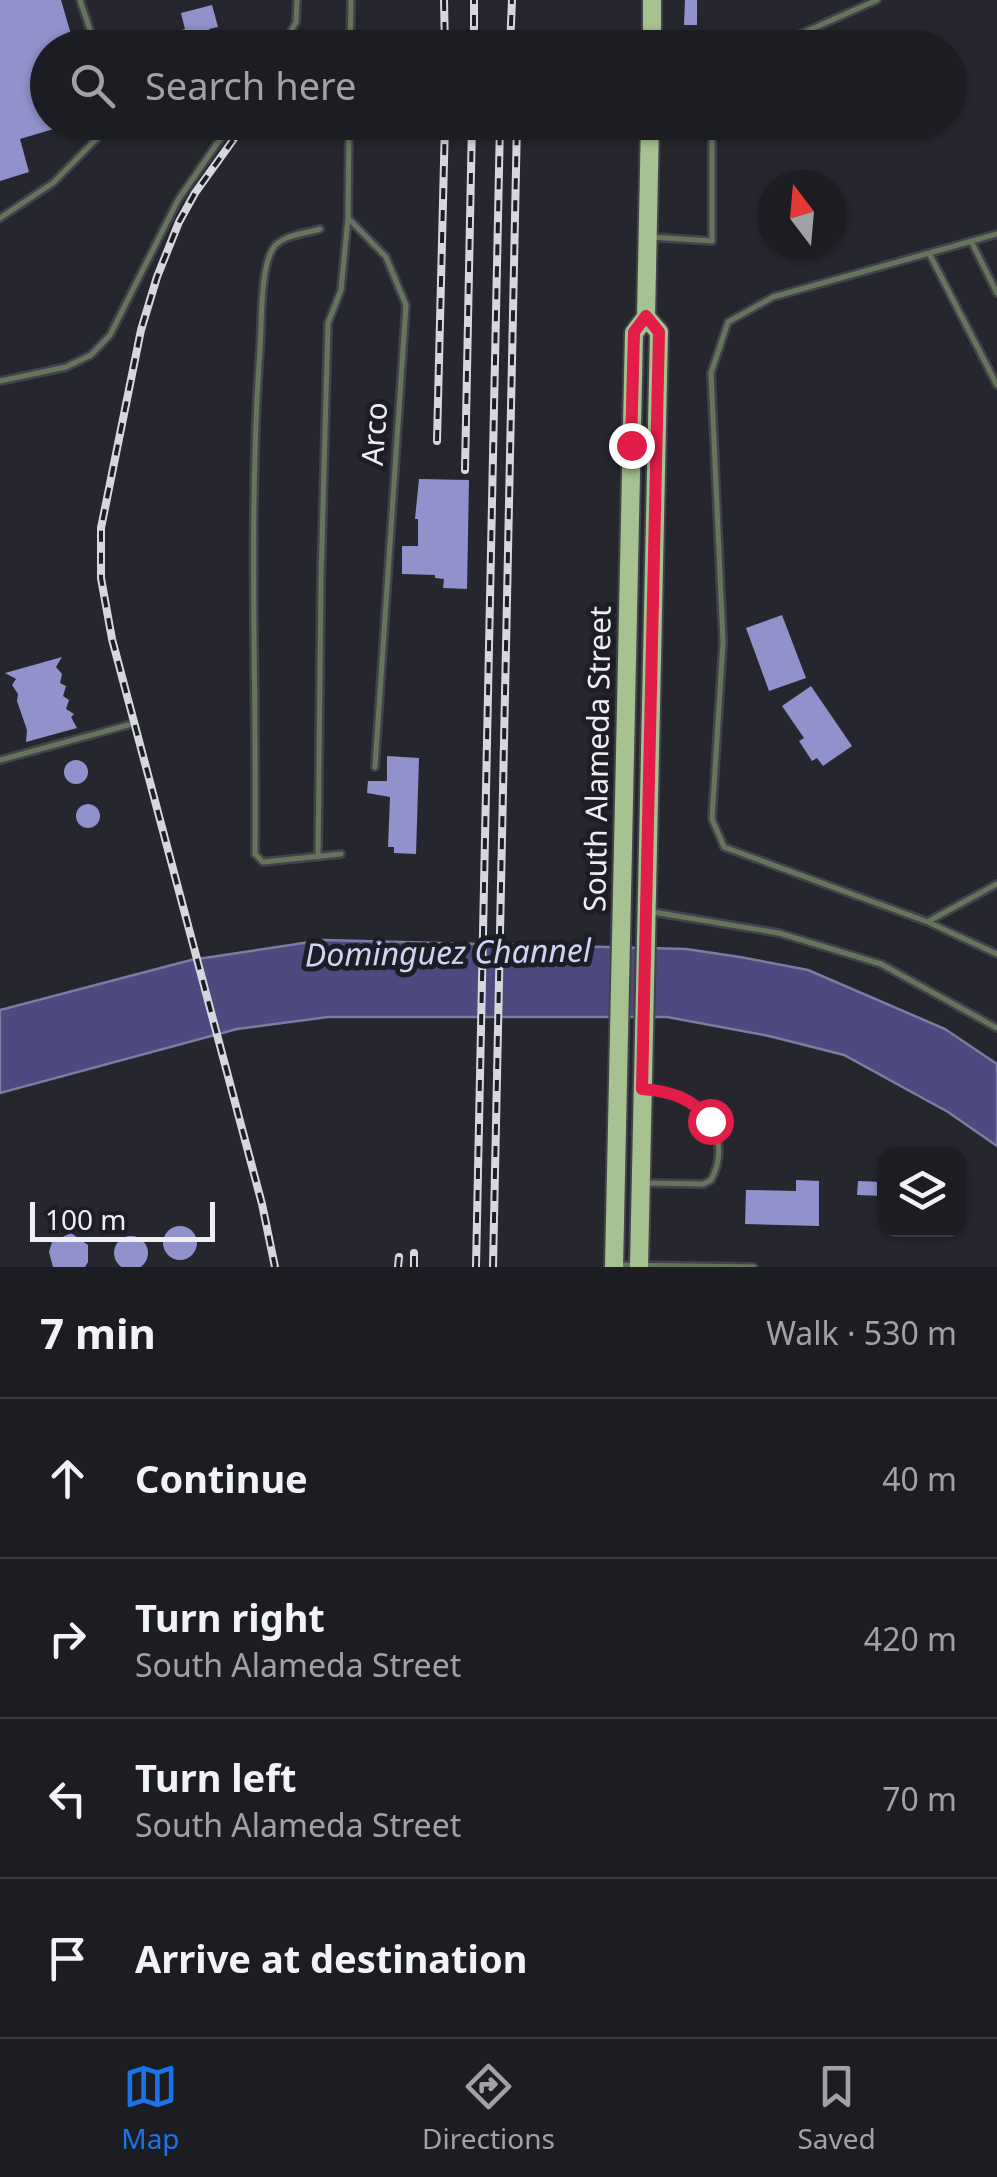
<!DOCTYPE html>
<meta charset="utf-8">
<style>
:root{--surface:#1c1d22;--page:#25262a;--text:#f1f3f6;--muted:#a0a2a5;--line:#3a3b40;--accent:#1a73e8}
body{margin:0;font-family:"Noto Sans",sans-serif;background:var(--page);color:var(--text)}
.controls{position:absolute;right:30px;bottom:30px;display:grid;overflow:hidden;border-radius:20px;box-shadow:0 2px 8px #0004}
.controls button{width:90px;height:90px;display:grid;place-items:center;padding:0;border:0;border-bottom:2px solid var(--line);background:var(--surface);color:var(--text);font:50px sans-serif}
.compass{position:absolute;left:757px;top:170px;width:90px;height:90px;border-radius:50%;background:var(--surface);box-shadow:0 2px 8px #0004;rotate:344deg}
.scale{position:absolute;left:30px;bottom:25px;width:185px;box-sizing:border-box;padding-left:10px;border:5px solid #eeeef3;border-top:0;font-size:28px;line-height:35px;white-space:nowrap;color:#eeeef3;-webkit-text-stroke:8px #1d1d25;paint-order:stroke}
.stop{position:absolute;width:30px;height:30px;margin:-22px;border:8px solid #e11d48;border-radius:50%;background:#fff}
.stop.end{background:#e11d48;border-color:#fff;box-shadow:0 2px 10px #0008}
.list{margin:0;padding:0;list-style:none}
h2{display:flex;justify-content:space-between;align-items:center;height:130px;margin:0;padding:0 40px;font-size:42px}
h2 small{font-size:32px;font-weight:400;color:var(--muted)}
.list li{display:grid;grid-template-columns:65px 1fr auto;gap:30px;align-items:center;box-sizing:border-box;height:160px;padding:0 40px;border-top:2px solid var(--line)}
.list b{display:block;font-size:38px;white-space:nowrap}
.list p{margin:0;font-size:32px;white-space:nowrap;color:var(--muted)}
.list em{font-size:32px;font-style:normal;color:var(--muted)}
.icon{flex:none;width:55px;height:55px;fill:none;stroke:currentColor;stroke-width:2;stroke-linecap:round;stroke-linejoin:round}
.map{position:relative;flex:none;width:997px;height:1267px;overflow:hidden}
.search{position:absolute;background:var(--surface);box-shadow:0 2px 8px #0004;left:30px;right:30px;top:30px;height:110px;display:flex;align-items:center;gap:25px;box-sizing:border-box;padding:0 35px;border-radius:55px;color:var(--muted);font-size:38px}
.sheet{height:770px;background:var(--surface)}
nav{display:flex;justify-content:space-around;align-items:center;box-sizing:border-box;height:140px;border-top:2px solid var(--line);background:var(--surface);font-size:28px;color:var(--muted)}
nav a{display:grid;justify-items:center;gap:5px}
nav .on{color:var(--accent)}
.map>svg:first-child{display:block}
.water{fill:#4c4a7e;stroke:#7d7ba1;stroke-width:2.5}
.building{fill:#9191cc}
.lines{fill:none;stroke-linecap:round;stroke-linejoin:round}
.service-casing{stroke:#42434a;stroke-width:10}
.primary-casing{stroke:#42434a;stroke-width:22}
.service{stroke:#67745d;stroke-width:5}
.primary{stroke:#a7c291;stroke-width:18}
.rail-casing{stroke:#d6d7dc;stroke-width:8}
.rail{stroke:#1d1d25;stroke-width:4;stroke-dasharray:11;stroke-linecap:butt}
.route{stroke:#e11d48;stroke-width:12}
.labels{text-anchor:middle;stroke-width:10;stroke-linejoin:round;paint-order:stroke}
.street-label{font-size:30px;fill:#eeeef3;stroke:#1d1d25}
.water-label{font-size:32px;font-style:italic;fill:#d1d3f4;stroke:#1d1d25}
</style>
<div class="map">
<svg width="997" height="1267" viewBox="0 0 997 1267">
<rect width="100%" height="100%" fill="#26272e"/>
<path class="water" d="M323,940l363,9 54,8 68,13 137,59 52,35v82l-49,-34 -104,-57 -75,-19 -102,-19h-339l-91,12 -237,64v-83l191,-50z"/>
<path class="building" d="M0,0h61l14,48h-27v74h19v3l-47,14 9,33 -29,9z
M685,0h12v25h-13z
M212,5l6,22 -9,2 6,19h-33l-4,-17 7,-2 -4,-16z
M419,479l50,1 -2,109 -24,-1 1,-9 -9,-1v-3l-33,-1v-28h16v-27h-3z
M782,615l24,63 -37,13 -23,-63z
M62,657l-6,10 6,7 -2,9 6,3 -3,10 6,4 -3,9 8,5 -3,3 6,11 -51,14 1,-12 -10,-29 1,-7 -6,-9 4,-6 -11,-6z
M811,686l41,60 -29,20 -6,-8 -5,3 -13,-20 5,-3 -22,-32z
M387,756l32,2 -3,96 -22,-1v-6h-6l2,-50 -23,-4 1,-12h19z
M64 772a12 12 0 1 1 24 0a12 12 0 1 1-24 0Z
M76 816a12 12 0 1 1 24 0a12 12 0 1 1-24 0Z
M796,1180l23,1v45l-74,-2 1,-34 50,1z
M858,1181l26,1v14l-27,-1z
M163 1243a17 17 0 1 1 34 0a17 17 0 1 1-34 0Z
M71,1233l17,12v17l-3,5h-32l-4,-15 3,-10z
M114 1253a17 17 0 1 1 34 0a17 17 0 1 1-34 0Z"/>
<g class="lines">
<g class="service-casing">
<path id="service" d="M80,0l16,48
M282,48l14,-26 1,-22
M350,48l1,-48
M769,48l108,-48
M349,122l-1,96 38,39 20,48 -31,462
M0,218l53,-35 60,-61
M320,229c-16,5 -40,6 -48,21 -12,22 -10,73 -12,99 -12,168 -3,337 -5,505l8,8 78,-8
M997,234l-224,63 -45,25 -17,51 12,269 -11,177 12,28 204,75 69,32
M651,237l61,4v-119
M971,241l26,52
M929,253l68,132
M0,381l66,-14 25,-12 19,-20 68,-135 54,-78
M0,760l128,-35
M318,857l3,-277 7,-257 13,-33 7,-72
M653,912l126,21 102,31 116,64
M929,921l68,-37
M644,1183l59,1 8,-4c26,-49 -18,-88 -65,-91
M617,1265l137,2"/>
</g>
<g class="primary-casing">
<path id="primary" d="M652,48v-48
M614,1267l20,-934 12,-16 4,-195
M639,1267l20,-935 -13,-15"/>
</g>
<use href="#service" class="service"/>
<use href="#primary" class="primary"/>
<g class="rail-casing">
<path id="rail" d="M444,0l1,48
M474,48v-48
M510,48l2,-48
M246,122l-51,71 -16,29 -22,55 -16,53 -40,198v50l11,61 150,565 13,63
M437,441l8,-319
M465,470l7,-348
M398,1267l1,-10
M414,1267v-14
M476,1267l24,-1145
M493,1267l24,-1145"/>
</g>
<use href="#rail" class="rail"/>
</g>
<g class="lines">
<path class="route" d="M631,445l3,-113 12,-16 13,16 -17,757c28,2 51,9 68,32"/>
</g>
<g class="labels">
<g class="street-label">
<text transform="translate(375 434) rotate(-86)" y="10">Arco</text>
<text transform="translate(598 759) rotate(-89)" y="10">South Alameda Street</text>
</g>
<g class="water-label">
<text transform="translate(448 953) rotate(-1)" y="11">Dominguez Channel</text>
</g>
</g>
</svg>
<div class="controls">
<button><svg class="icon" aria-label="layers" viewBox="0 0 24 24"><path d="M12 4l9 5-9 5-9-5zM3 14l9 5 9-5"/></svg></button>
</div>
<svg class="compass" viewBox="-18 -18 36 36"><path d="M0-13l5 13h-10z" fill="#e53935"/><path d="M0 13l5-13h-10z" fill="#a0a2a5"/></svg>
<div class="scale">100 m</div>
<div class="stop" style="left:710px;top:1121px"></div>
<div class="stop end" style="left:631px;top:445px"></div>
<div class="search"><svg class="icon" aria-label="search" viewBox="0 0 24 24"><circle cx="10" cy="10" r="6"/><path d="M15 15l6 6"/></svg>Search here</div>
</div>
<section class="sheet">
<h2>7 min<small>Walk · 530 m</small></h2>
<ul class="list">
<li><svg class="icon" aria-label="ahead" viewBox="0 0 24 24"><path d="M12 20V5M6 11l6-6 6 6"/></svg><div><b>Continue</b></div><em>40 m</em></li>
<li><svg class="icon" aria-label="right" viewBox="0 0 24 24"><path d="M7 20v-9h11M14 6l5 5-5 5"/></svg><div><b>Turn right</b><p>South Alameda Street</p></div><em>420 m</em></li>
<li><svg class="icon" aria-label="left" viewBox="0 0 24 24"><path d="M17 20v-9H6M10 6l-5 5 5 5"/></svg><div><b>Turn left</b><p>South Alameda Street</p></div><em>70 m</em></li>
<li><svg class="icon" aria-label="arrive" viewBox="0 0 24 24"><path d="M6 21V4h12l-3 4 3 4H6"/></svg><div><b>Arrive at destination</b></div></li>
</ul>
</section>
<nav>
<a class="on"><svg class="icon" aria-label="map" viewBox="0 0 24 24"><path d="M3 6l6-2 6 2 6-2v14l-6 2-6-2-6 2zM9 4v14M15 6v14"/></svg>Map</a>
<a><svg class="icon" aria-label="directions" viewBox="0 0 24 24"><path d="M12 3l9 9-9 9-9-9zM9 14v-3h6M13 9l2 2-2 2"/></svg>Directions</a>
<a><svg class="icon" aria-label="saved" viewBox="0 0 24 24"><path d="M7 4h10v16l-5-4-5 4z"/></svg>Saved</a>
</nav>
